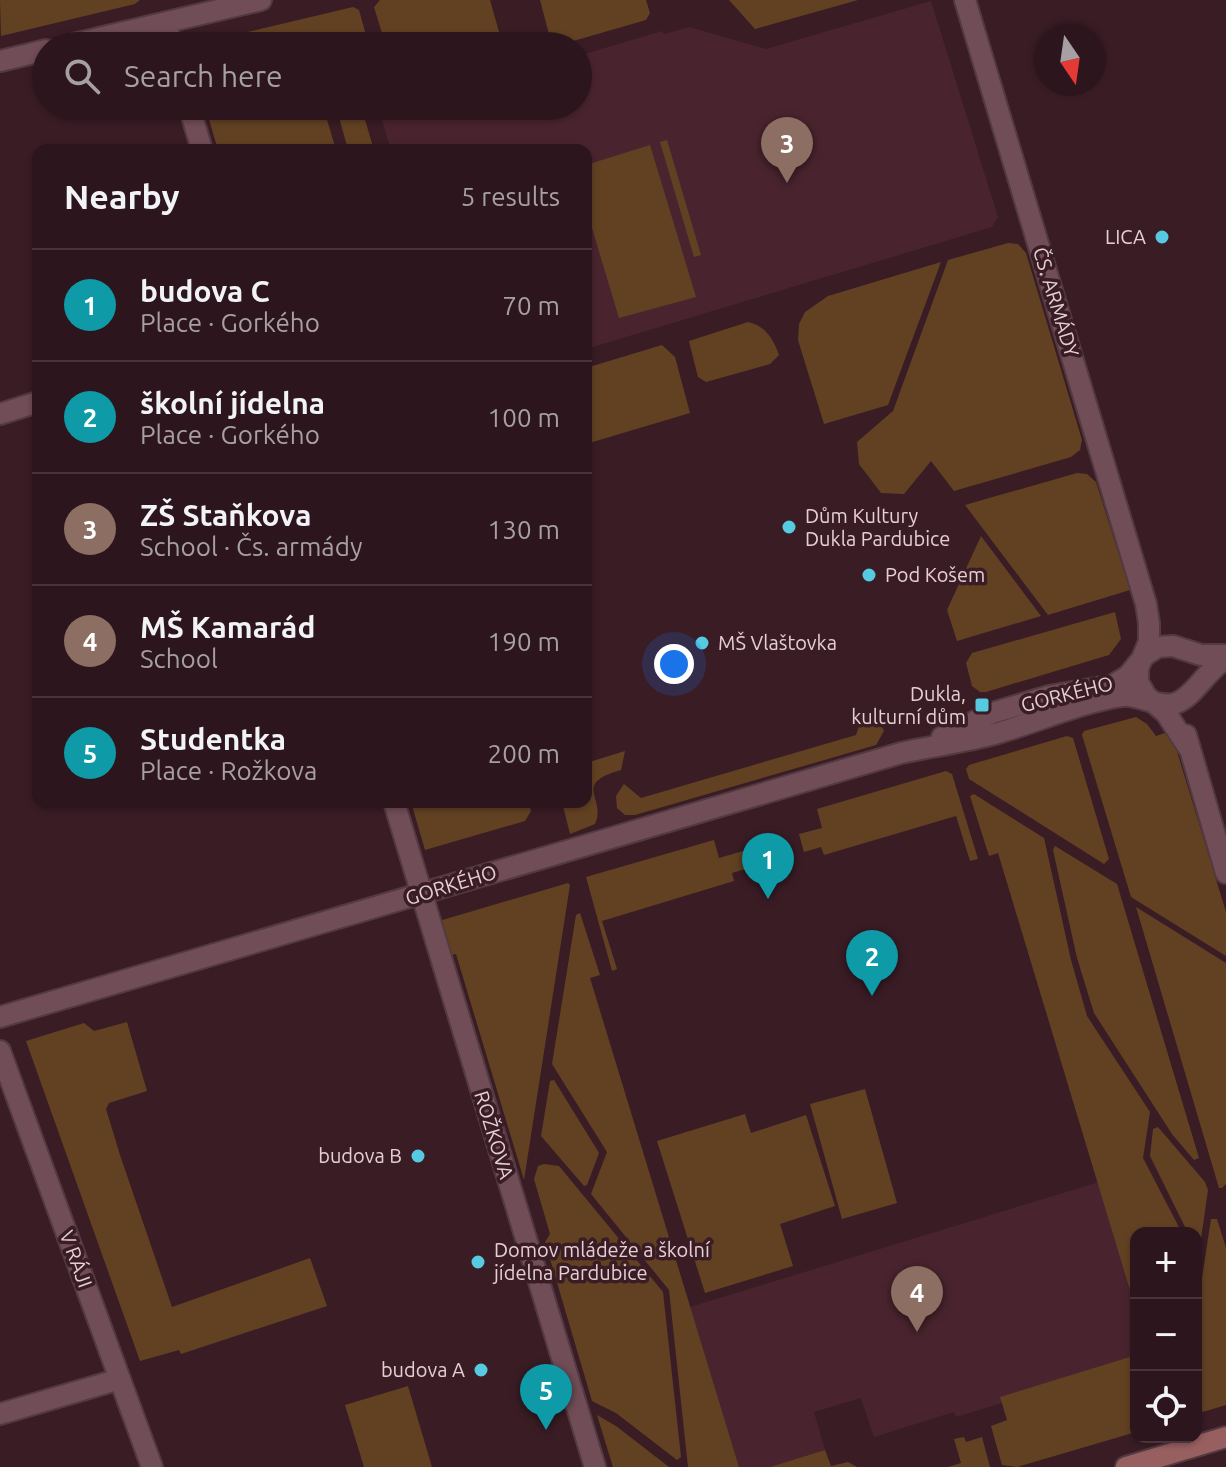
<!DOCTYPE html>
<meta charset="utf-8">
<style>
:root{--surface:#2c151c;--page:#382229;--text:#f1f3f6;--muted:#a69fa3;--line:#48343b;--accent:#b45309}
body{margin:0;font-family:Ubuntu,sans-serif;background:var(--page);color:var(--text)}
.controls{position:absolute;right:24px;bottom:24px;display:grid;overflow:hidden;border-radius:16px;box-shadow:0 2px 6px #0004}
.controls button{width:72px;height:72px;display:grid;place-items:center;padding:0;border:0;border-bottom:2px solid var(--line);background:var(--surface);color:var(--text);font:40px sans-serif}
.compass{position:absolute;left:1034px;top:24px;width:72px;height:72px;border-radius:50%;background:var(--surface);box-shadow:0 2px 6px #0004;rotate:167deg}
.you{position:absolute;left:674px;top:664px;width:28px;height:28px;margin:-20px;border:6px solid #fff;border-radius:50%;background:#1a73e8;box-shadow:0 0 0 12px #1a73e833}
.badge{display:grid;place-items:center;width:52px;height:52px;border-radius:50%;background:var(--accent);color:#fff;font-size:26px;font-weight:700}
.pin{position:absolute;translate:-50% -66px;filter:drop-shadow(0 2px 4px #0008)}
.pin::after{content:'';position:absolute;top:42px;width:28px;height:24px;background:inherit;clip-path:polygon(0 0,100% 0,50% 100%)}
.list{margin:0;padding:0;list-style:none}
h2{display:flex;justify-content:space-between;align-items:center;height:104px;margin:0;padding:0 32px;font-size:34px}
h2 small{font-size:26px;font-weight:400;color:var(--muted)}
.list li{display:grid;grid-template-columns:52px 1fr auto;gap:24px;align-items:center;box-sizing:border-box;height:112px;padding:0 32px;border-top:2px solid var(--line)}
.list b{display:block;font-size:30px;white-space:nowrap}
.list p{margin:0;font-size:26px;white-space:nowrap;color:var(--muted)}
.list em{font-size:26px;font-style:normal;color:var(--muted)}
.icon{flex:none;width:44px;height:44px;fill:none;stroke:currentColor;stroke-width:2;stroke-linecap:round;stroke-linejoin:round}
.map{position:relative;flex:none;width:1226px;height:1467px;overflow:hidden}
.search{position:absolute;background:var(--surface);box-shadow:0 2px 6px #0004;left:32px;top:32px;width:560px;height:88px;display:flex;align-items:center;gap:20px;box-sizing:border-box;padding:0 28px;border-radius:44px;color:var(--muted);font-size:30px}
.panel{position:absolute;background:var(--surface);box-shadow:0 2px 6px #0004;left:32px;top:144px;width:560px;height:664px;border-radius:16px}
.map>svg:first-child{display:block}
.built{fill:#49242e}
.green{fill:#624123}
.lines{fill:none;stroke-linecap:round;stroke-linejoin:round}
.street-casing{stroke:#533a41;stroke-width:24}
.secondary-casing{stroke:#533a41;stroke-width:24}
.street{stroke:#714d57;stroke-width:20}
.secondary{stroke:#985f60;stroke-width:20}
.poi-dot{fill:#55cae0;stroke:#3a1c25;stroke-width:3}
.labels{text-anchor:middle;stroke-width:7;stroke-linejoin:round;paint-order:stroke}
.poi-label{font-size:20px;fill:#e4cfd4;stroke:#3a1c25;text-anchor:end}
.street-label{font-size:20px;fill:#e4cfd4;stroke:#3a1c25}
</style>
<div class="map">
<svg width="1226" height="1467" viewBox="0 0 1226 1467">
<rect width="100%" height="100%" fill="#3a1c25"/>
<path class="built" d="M931,1l67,216 -6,10 -406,122v-199h-195l-10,-33 24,-7 5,-4h168v-50l84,-25 2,3 25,-7 77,22z
M1099,1182l37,127v46l-135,42 1,6 -46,14 -2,-5 -80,25 -13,-39 -47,14 11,38 -55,17h-31l-49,-160z"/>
<path class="green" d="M0,0h140l-5,4 -134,32z
M380,0h110l13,46h-117l-12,-39z
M540,0h106l4,13 -4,7 -90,26 -5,-4z
M729,0h129l-103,29z
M353,7l6,3 10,36h-181z
M205,106h118l13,44h-118z
M336,106h25l13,44h-26z
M667,140l34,115 -7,2 -34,-115z
M650,145l46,152 -77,21 -33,-110v-43z
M1008,243l10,1 8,9 56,187 -2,10 -9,7 -117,34 -23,-30 -27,33 -23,-1 -22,-29 -2,-22 36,-31 55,-151z
M941,262l-53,143 -64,19 -26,-84 1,-16 6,-12 23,-16z
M748,322c17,3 26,18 31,33l-9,9 -64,18 -8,-5 -9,-36z
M662,345l13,12 15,56 -104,31v-76z
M1077,473l10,1 9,8 34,108 -82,25 -83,-110z
M981,536l60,80 -84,25 -10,-31z
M1115,612l6,27 -12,16 -123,37h-6l-8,-6 -6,-23 6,-10z
M868,714l10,4 6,13 -8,14 -241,70h-10l-8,-7 -1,-12 8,-12 17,14 215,-63 6,-19z
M1136,717l11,7 9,12 12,-4 7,13 51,167v44l-95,-59 -49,-162 2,-4z
M1067,736l6,2 36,121 -5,5 -135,-85 -3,-10 3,-4z
M625,751l-4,19c-50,14 -14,28 -26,54l-25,10 -8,-32h24v-39z
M946,771l6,3 26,85 -8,2 -14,-45 -132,39 -3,-8 -17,5 -5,-18 23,-6 -5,-19z
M974,794l70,44 27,122 16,56 63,96 -7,46 39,75h-46v77l-138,-457 -9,3 -19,-60z
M411,802h118l2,9 -6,10 -100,29z
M714,840l5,18 24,-7 6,17 -17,5 2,8 -132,40 15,48 -5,2 -26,-94z
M1055,846l62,38 82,274 -5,2 -22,-26 -78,-121 -17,-55 -24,-108z
M568,883l2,2 -46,295 -68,-226 -8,2 -9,-35z
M1136,907l90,56v221l-4,4h-3z
M580,913l20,62 -10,3 149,489h-51l-19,-177 -78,-96 16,-42 -55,-88 24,-149z
M127,1022l20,69 -38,12 -3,6 14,46 52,152 138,-49 17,48 -146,48 -2,-4 -39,11 -114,-320 58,-18 10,8z
M554,1080l45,73 -12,32 -3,1 -43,-50 9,-55z
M865,1089l32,114 -55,16 -32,-115z
M745,1114l6,19 55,-18 29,91 -55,18 13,42 -88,27 -48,-152z
M1158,1127l47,55 3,8 -8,56 -4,2v-15h-8l-38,-77 3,-27z
M544,1164l15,2 104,126 18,165 -4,3 -61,-47 -24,-12 -47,-159 5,-8 -16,-55 4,-13z
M1211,1219h6l9,29v157l-30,9v-97z
M1136,1355v77l-119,35 -15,-2 -11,-39 16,-6 -7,-23z
M408,1386l24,81h-68l-19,-62z
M597,1415l19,11 53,41h-56z
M964,1437l2,5 16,-5 8,30h-42l13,-4 -7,-24z
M825,1450l6,16 17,-4 9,5h-87z"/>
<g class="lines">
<g class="street-casing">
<path id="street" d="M965,0l181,604 3,19v19l-11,26v14l8,14 20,17 22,34
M166,23l6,23
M65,46l196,-46
M0,61l46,-11
M189,106l13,44
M0,414l38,-12
M1186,735l40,138
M942,737l50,-24 57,-17 64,-11 15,-9 17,-21 13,-8 15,-1 28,9h25
M394,802l201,665
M0,1017l901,-264c32,-7 66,-11 97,-20 38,-11 87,-32 124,-37 18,-2 37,13 54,7 18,-6 31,-34 50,-44
M0,1051l152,416
M0,1414l120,-35"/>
</g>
<g class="secondary-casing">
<path id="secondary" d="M1126,1467l100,-30"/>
</g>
<use href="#street" class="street"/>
<use href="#secondary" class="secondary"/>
</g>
<g class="poi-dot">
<circle cx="1162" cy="237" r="8"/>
<circle cx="789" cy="527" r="8"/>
<circle cx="869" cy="575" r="8"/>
<circle cx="702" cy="643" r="8"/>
<rect x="974" y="697" width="16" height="16" rx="4"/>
<circle cx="418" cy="1156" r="8"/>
<circle cx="478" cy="1262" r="8"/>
<circle cx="481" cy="1370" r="8"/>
</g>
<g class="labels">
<g class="poi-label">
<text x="1146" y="244">LICA</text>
<text x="805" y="523" text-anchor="start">Dům Kultury<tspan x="805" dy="23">Dukla Pardubice</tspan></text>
<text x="885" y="582" text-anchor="start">Pod Košem</text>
<text x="718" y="650" text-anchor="start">MŠ Vlaštovka</text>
<text x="966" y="701">Dukla,<tspan x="966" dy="23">kulturní dům</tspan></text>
<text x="402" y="1163">budova B</text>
<text x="494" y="1257" text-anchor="start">Domov mládeže a školní<tspan x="494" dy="23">jídelna Pardubice</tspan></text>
<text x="465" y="1377">budova A</text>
</g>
<g class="street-label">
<text transform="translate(1056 302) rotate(73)" y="7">ČS. ARMÁDY</text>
<text transform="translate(1067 694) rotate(-14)" y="7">GORKÉHO</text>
<text transform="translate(451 885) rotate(-17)" y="7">GORKÉHO</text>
<text transform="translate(494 1135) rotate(73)" y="7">ROŽKOVA</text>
<text transform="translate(76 1259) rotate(70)" y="7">V RÁJI</text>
</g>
</g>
</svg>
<div class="controls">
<button>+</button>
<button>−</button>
<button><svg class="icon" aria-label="locate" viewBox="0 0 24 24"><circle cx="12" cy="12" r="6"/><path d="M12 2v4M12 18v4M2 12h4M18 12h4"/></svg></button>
</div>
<svg class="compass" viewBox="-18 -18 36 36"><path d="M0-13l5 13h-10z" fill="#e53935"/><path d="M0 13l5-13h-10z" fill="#a69fa3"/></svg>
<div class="you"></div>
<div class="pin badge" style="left:768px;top:899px;background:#0f9aa8">1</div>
<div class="pin badge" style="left:872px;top:996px;background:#0f9aa8">2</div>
<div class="pin badge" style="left:787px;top:183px;background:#8d6e63">3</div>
<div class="pin badge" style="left:917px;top:1332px;background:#8d6e63">4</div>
<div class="pin badge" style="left:546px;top:1430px;background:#0f9aa8">5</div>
<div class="search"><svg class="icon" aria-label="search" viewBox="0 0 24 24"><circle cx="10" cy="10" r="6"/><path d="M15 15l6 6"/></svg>Search here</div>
<section class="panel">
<h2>Nearby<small>5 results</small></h2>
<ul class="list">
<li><span class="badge" style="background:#0f9aa8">1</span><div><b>budova C</b><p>Place · Gorkého</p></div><em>70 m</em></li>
<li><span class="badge" style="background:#0f9aa8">2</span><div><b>školní jídelna</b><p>Place · Gorkého</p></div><em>100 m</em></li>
<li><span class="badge" style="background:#8d6e63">3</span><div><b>ZŠ Staňkova</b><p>School · Čs. armády</p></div><em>130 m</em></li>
<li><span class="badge" style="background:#8d6e63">4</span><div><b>MŠ Kamarád</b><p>School</p></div><em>190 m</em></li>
<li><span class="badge" style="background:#0f9aa8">5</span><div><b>Studentka</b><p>Place · Rožkova</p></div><em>200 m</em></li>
</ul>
</section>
</div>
